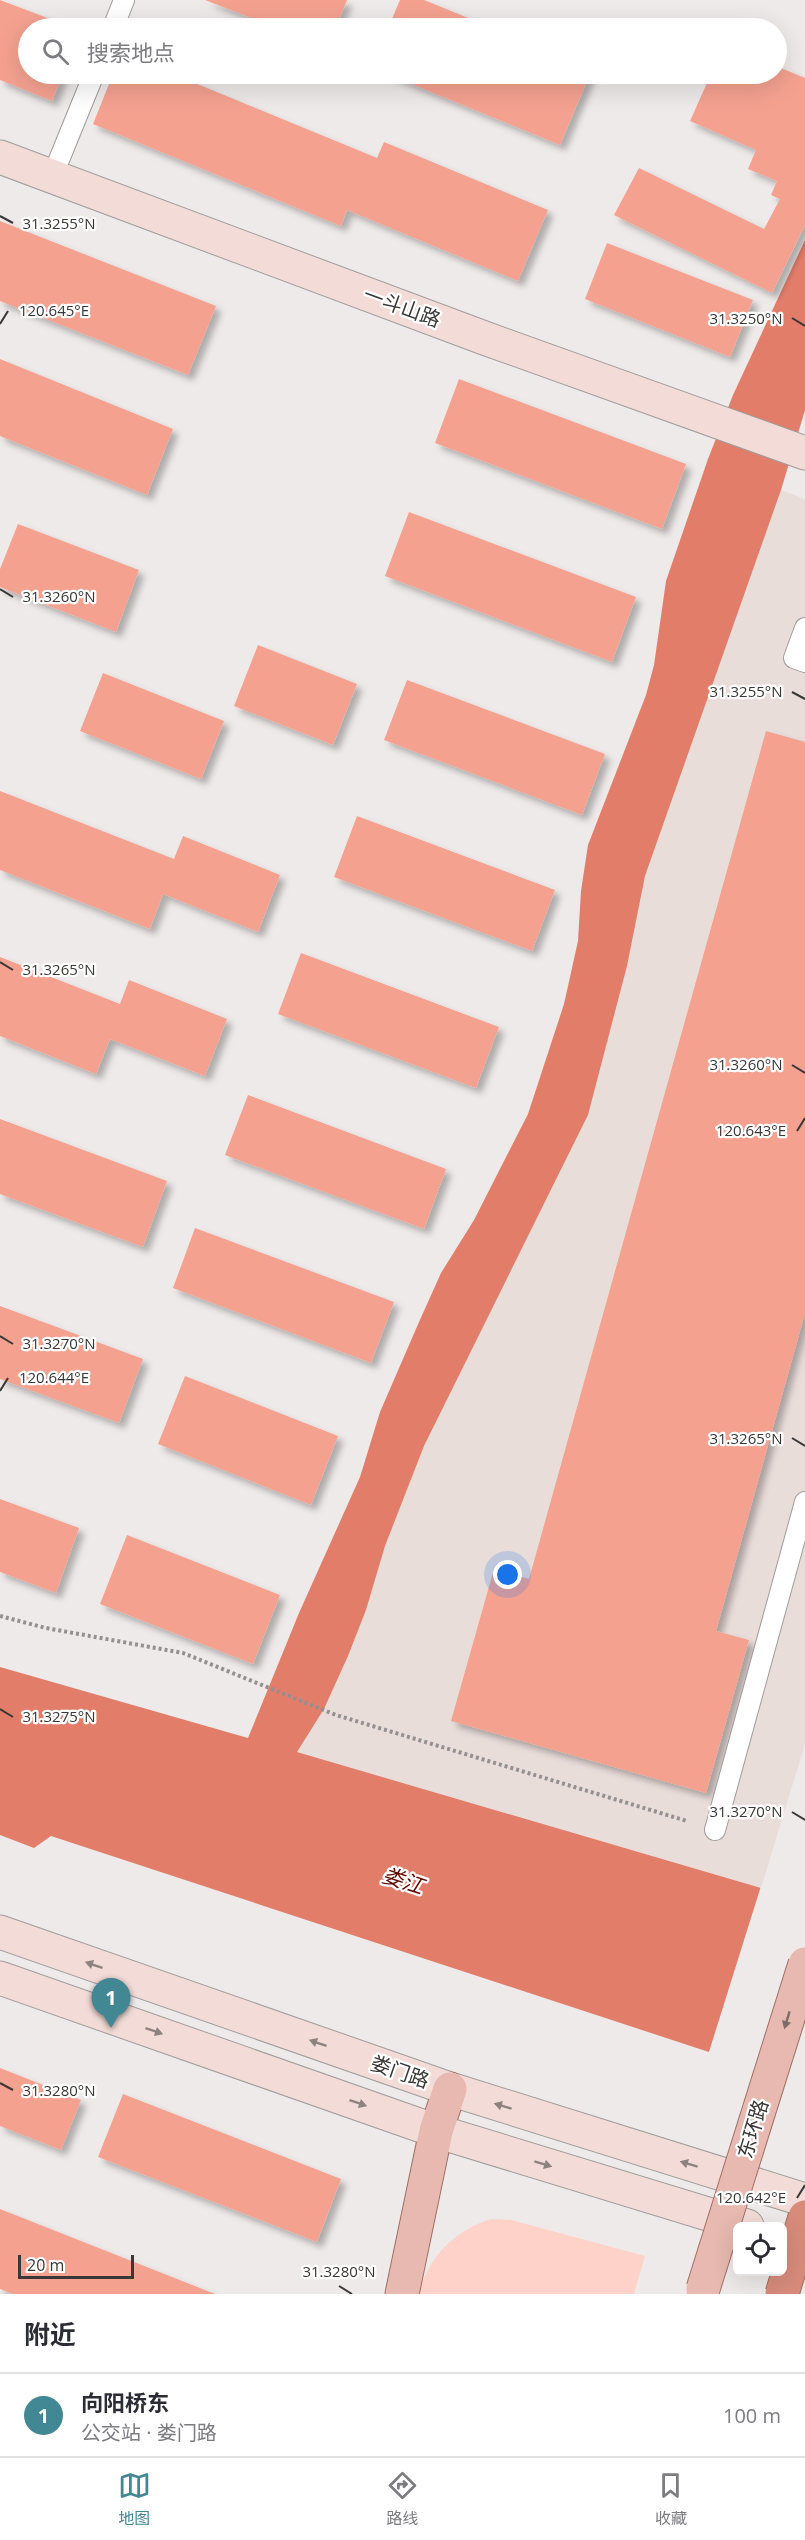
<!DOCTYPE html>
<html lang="zh">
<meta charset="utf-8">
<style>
:root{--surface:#fff;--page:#f2f2f3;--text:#2b2b33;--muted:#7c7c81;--line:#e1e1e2;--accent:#428794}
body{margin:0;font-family:"Open Sans","Noto Sans SC",sans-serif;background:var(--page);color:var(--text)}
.controls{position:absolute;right:18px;bottom:18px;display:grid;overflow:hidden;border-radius:9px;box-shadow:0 6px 24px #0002}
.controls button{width:54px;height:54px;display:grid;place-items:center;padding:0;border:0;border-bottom:2px solid var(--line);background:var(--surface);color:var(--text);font:30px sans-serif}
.scale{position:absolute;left:18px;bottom:15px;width:116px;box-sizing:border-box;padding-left:6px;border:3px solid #393837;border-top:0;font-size:16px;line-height:21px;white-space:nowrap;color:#393837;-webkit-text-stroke:4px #fff;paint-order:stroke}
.you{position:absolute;left:508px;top:1575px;width:21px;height:21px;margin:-15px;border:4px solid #fff;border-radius:50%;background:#1a73e8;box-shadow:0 0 0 9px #1a73e833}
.badge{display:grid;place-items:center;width:39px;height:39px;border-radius:50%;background:var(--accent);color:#fff;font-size:20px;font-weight:700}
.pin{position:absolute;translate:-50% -50px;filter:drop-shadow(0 2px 3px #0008)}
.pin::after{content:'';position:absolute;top:32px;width:21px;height:18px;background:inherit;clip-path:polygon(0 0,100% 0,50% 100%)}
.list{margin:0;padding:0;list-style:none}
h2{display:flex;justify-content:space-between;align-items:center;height:78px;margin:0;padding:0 24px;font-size:26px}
h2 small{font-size:20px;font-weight:400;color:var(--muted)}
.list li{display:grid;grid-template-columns:39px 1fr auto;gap:18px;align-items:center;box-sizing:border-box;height:84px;padding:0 24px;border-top:2px solid var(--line)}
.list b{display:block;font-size:22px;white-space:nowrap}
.list p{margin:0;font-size:20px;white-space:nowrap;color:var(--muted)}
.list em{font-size:20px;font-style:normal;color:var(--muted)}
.icon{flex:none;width:33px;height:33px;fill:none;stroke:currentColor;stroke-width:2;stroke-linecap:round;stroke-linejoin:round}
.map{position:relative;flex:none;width:805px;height:2294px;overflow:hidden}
.search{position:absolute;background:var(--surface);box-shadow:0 6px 24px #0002;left:18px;right:18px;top:18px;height:66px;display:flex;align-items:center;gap:15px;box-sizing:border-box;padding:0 21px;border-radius:33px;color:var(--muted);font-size:22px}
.sheet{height:162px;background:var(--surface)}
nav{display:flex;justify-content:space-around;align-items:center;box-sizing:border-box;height:84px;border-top:2px solid var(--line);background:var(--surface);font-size:16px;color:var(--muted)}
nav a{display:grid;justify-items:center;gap:3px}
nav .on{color:var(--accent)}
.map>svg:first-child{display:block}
.built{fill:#e9ddda}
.green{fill:#fed2c9}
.water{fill:#e27d6a}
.pier{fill:#eeeae9}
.building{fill:#f4a190;filter:url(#shadow)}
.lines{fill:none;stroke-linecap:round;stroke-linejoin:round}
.lane-casing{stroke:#a09c9c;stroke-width:22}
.secondary-casing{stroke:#a09c9c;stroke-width:35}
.primary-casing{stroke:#a06e63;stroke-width:35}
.path{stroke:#93908f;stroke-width:4;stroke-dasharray:3 3;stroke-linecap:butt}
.lane{stroke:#fff;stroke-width:20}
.secondary{stroke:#f3dcd7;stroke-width:33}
.primary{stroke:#e7b9b0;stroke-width:33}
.primary-bridge-casing{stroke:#a06e63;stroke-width:35;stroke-linecap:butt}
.highway-bridge-casing{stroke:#a06e63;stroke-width:35;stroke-linecap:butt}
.primary-bridge{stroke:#e7b9b0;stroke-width:33}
.highway-bridge{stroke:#d78b7b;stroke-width:33}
.oneway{fill:#8d827f}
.oneway2{fill:#7f6c67}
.ticks{fill:none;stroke:#393837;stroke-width:2}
.labels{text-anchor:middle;stroke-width:4.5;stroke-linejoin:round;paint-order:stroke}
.street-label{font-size:20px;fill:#393837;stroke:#fff}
.water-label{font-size:21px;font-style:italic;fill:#660900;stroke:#fff}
.ticks-label{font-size:15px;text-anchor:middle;fill:#393837;stroke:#fff;stroke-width:4.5;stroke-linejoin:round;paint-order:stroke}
</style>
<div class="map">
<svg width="805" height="2294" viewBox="0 0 805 2294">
<defs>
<filter id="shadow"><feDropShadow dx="5.5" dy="5.5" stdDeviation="3" flood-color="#0004"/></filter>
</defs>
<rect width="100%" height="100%" fill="#eeeae9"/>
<path class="built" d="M781,490l24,9v1245l-44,144 -464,-136 27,-43 24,-53 18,-46 19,-64 39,-100 164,-331 39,-149 18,-90z"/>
<path class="green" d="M491,2219l20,1 134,36 -11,38h-216c11,-38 36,-63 73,-75z"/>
<path class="water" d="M805,240v170l-24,80 -136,386 -18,90 -39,149 -164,331 -39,100 -19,64 -18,46 -24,53 -27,43 464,136 -46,166 -664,-218 -17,12 -34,-13v-168l248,71 51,-125 61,-136 20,-65 39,-90 22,-49 33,-53 54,-106 36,-110 14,-63 3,-50 7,-46 58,-150 8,-30 12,-84 42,-122 25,-64z"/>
<path class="pier" d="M761,1886l44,13v189l-97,-33z"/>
<path class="building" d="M0,0l74,28h-46v46h35l-11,27 -52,-21z
M205,0h142l-11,28h-59z
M400,0h24l69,28h-105z
M776,66l29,12v147l-33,68 -158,-78 25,-47 125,61 16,-30 -9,-4 6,-14 -29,-12 8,-19 -66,-29 21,-47h65z
M113,74h60l204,84 7,-16 164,68 -30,71 -171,-71 -6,16 -248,-102z
M387,74h203l-30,71z
M0,221l216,85 -28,69 -188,-74z
M607,243l146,57 -23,57 -145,-58z
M0,359l173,70 -26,66 -147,-59z
M459,379l227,85 -24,65 -227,-86z
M409,512l227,85 -24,65 -227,-86z
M18,524l121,46 -23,62 -116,-45v-18z
M258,645l99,39 -24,61 -99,-39z
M103,673l121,48 -23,58 -121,-48z
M407,680l198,74 -23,61 -198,-75z
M766,731l39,11v571l-89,318 33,9 -43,153 -255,-72 43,-152 35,10z
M0,791l174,68 9,-23 97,39 -22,57 -95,-38 -13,35 -150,-59z
M357,816l198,74 -23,61 -198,-74z
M301,953l198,74 -23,61 -198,-74z
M0,957l120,47 9,-24 98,39 -22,57 -95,-37 -14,35 -96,-38z
M248,1095l198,74 -22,60 -199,-74z
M0,1119l167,62 -24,66 -143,-53z
M195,1228l199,74 -23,61 -198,-75z
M0,1306l143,53 -24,64 -119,-44z
M185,1376l153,60 -27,69 -153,-61z
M0,1499l79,29 -23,65 -56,-21z
M127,1535l153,60 -27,69 -153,-60z
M0,2068l81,32 -20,50 -61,-24z
M123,2094l218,85 -24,63 -219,-85z
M0,2209l215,85h-202l-13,-5z"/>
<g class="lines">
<g class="lane-casing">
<path id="lane" d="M113,28l11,-28
M52,177l42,-103
M805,628l-11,30 11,4
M715,1830l90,-328"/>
</g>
<g class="secondary-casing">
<path id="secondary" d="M0,157l487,182 318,114
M0,1932l450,157 355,111
M0,1978l436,153 311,95"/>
</g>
<g class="primary-casing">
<path id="primary" d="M402,2294l34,-163 14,-42"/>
</g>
<path class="path" d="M0,1616l46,12 137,25 153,62 351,106"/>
<use href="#lane" class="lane"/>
<use href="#secondary" class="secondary"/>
<use href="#primary" class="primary"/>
<g class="primary-bridge-casing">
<path id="primary-bridge" d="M703,2289l102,-325"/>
</g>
<g class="highway-bridge-casing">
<path id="highway-bridge" d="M782,2294l23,-77"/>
</g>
<use href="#primary-bridge" class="primary-bridge"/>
<use href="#highway-bridge" class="highway-bridge"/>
</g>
<defs><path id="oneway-solid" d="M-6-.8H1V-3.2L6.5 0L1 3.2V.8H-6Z" transform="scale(1.5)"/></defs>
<g class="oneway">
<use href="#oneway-solid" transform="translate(94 1965) rotate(-161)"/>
<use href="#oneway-solid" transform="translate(154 2031) rotate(19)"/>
<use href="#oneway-solid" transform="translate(318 2043) rotate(-161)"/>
<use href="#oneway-solid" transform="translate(358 2103) rotate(19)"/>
<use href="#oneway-solid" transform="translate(503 2106) rotate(-163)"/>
<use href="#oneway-solid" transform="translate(543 2164) rotate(17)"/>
<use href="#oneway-solid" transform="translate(689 2164) rotate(-163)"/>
</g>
<use class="oneway2" href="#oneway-solid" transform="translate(787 2020) rotate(107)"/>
<path class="ticks" d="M0,216l13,7M792,318l13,8M0,324l8,-13M0,589l13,8M792,692l13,7M0,962l13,8M792,1065l13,8M797,1131l8,-13M0,1336l13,8M0,1391l8,-13M792,1438l13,8M0,1709l13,8M792,1812l13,8M0,2083l13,7M797,2198l8,-13M339,2286l13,8"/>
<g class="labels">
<g class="street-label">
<text transform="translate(402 307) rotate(20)" y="7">一斗山路</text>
<text transform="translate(400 2072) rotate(19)" y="7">娄门路</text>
<text transform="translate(753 2129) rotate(-73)" y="7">东环路</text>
</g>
<g class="water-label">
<text transform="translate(403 1881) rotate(18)" y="7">娄江</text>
</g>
</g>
<g class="ticks-label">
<text x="59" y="229">31.3255°N</text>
<text x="54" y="316">120.645°E</text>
<text x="746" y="324">31.3250°N</text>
<text x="59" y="602">31.3260°N</text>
<text x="746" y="697">31.3255°N</text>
<text x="59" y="975">31.3265°N</text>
<text x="746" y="1070">31.3260°N</text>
<text x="751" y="1136">120.643°E</text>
<text x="59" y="1349">31.3270°N</text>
<text x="54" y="1383">120.644°E</text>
<text x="746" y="1444">31.3265°N</text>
<text x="59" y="1722">31.3275°N</text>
<text x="746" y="1817">31.3270°N</text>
<text x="59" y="2096">31.3280°N</text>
<text x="751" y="2203">120.642°E</text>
<text x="339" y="2277">31.3280°N</text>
</g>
</svg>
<div class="controls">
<button><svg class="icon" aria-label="locate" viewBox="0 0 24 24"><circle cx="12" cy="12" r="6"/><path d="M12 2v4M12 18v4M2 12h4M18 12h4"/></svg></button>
</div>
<div class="scale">20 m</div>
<div class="you"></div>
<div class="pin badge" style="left:111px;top:2028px">1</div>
<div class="search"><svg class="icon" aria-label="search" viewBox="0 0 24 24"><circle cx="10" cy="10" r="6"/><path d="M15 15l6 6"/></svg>搜索地点</div>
</div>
<section class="sheet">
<h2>附近<small></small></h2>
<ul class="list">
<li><span class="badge">1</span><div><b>向阳桥东</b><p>公交站 · 娄门路</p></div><em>100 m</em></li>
</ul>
</section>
<nav>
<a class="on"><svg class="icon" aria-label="map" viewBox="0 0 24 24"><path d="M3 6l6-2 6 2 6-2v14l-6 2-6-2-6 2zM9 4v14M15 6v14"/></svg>地图</a>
<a><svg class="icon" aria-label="directions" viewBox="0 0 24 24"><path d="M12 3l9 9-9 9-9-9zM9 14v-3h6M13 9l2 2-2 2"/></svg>路线</a>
<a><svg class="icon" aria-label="saved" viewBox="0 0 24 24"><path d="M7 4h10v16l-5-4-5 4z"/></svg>收藏</a>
</nav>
